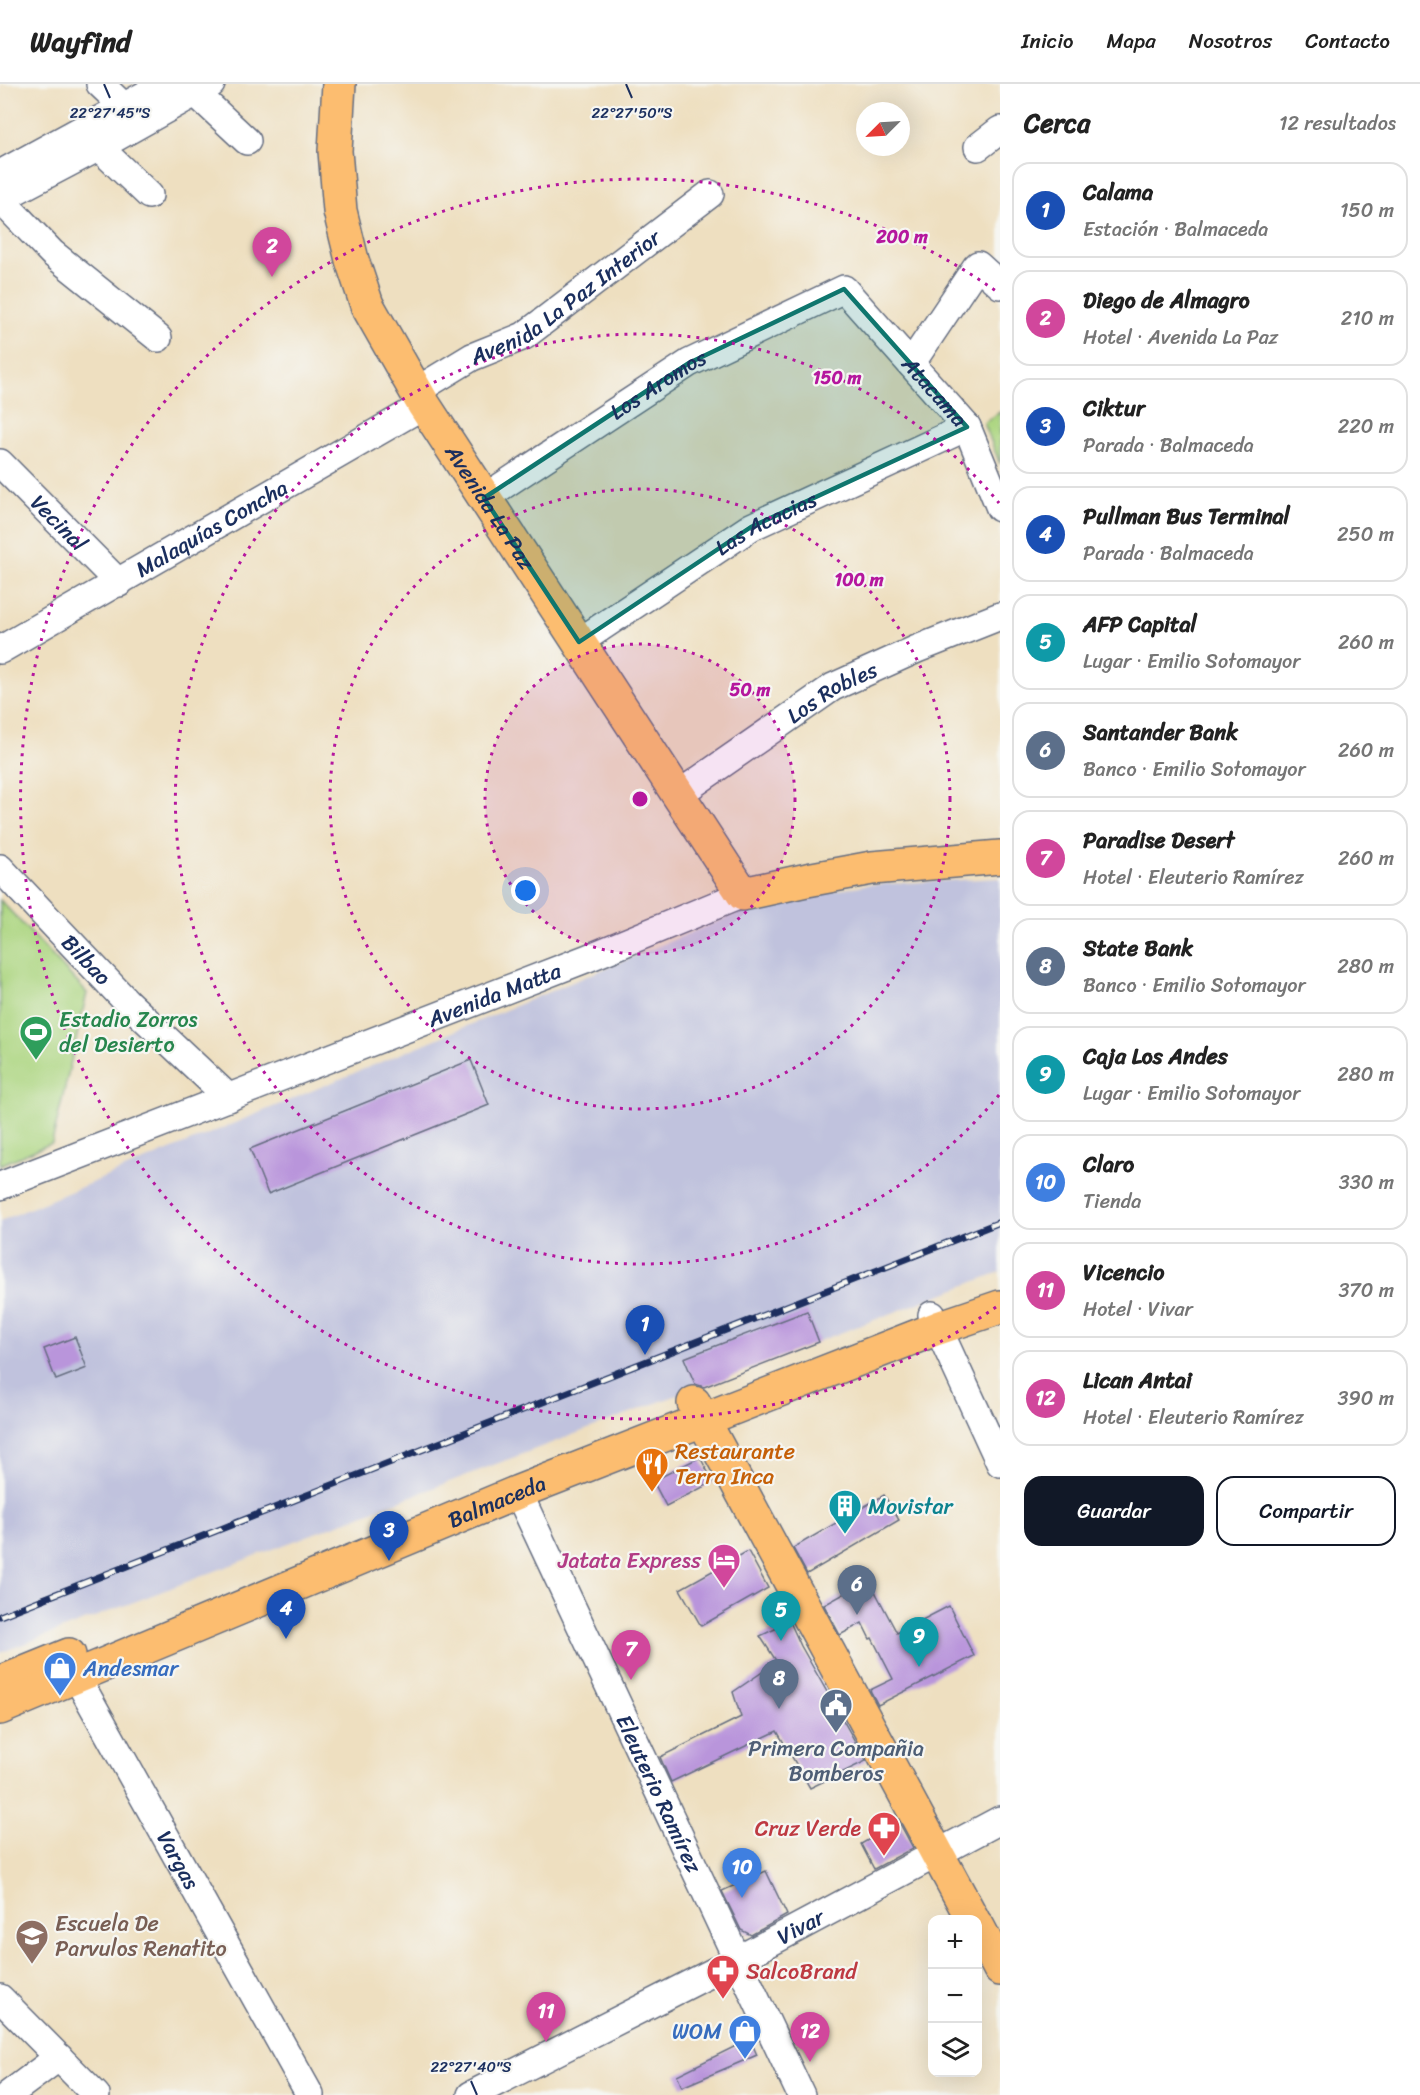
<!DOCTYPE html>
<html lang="es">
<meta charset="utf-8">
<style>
:root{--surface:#fff;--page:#f2f2f2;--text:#222;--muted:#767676;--line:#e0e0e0;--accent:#111827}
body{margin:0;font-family:Sriracha,sans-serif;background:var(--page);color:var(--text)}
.controls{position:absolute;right:18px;bottom:18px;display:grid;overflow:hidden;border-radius:12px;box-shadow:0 6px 24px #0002}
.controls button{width:54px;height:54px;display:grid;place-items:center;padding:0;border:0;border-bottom:2px solid var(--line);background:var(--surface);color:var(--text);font:30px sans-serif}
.compass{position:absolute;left:856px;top:18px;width:54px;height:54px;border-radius:50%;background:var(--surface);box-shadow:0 6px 24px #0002;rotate:246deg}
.you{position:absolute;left:526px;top:807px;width:21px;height:21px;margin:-15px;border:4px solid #fff;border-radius:50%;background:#1a73e8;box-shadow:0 0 0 9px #1a73e833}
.badge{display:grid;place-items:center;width:39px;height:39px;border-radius:50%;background:var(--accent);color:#fff;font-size:20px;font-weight:700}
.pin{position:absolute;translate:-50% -50px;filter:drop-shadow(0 2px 3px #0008)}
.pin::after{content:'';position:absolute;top:32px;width:21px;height:18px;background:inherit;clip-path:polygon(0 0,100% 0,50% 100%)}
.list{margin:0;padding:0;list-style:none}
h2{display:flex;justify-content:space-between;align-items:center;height:78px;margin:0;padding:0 24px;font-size:26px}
h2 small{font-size:20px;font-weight:400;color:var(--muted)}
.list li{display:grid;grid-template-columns:39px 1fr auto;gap:18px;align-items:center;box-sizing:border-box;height:96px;margin:0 12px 12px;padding:0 12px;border:2px solid var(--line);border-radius:18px}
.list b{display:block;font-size:22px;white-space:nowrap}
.list p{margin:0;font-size:20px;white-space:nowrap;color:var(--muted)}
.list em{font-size:20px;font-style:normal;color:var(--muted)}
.actions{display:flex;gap:12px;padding:18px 24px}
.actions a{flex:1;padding:14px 0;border:2px solid var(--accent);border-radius:18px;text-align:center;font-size:21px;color:var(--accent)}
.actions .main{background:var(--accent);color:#fff}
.icon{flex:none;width:33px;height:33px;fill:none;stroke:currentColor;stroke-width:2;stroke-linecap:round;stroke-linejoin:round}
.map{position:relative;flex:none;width:1000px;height:2011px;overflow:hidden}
header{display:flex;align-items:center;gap:36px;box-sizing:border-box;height:84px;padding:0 30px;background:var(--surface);border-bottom:2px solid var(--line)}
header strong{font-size:28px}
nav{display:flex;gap:33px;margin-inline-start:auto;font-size:21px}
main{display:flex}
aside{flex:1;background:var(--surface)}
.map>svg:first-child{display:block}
.industrial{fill:#c0c2dd}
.green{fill:#acd580;stroke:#64826f;stroke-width:1.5}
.building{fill:#b995db}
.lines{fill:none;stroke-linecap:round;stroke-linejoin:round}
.minor-casing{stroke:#656d80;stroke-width:30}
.major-casing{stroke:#656d80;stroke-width:36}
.minor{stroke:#fff;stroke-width:27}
.major{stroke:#fcbd6f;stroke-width:33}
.rail-casing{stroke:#1b2f5e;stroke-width:7}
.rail{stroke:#f6f6f2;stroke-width:4.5;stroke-dasharray:14;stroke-linecap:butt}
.marked{fill:#0f766e;fill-opacity:0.2;stroke:#0f766e;stroke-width:4.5;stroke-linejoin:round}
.ticks{fill:none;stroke:#1b2f5e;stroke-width:2}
.ring{fill:none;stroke:#b5179e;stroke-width:3;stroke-dasharray:3 6}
.labels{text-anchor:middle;stroke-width:4.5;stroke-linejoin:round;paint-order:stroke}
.street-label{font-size:22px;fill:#1b2f5e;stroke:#f6f6f2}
.leisure-label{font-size:22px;fill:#27864d;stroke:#f6f6f2;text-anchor:start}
.food-label{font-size:22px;fill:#c56008;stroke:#f6f6f2;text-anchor:start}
.culture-label{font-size:22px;fill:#0d838f;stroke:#f6f6f2;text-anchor:start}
.hotel-label{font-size:22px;fill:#b23c85;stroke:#f6f6f2;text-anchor:end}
.shop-label{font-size:22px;fill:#366cbe;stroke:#f6f6f2;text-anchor:start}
.service-label{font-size:22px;fill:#4e5e75;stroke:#f6f6f2}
.health-label{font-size:22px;fill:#be3a42;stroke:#f6f6f2;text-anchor:end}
.education-label{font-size:22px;fill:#785e54;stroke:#f6f6f2;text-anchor:start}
.ticks-label{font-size:15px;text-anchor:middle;fill:#1b2f5e;stroke:#f6f6f2;stroke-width:4.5;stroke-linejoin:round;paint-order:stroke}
.centre{fill:#b5179e;stroke:#f6f6f2;stroke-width:3}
.ring-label{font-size:18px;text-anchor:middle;font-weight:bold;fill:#b5179e;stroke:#f6f6f2;stroke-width:4.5;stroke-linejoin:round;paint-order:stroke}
</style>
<header>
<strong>Wayfind</strong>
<nav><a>Inicio</a><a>Mapa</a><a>Nosotros</a><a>Contacto</a></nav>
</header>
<main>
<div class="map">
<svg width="1000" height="2011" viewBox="0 0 1000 2011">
<rect width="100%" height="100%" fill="#f6f6f2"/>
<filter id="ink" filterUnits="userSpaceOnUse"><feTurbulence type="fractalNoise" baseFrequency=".0167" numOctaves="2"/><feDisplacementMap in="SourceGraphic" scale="12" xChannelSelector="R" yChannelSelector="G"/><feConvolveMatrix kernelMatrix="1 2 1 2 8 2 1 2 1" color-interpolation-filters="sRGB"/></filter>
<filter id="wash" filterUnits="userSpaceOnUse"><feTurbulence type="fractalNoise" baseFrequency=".008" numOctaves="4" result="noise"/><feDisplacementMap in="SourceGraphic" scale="24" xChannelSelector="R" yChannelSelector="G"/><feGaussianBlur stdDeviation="1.35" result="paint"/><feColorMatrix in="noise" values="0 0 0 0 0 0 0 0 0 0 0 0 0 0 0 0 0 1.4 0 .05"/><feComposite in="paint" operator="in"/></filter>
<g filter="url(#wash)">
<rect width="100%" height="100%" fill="#eedfc0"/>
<path class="industrial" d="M1000,794v394l-1000,381v-432l750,-313 114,-23z"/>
<path class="green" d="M1000,328v52l-16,-41z
M0,816l87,93 -35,150 -52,22z"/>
<g id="blocks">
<path class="building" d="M471,976l18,45 -221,89 -18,-45z
M807,1227l12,31 -115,45 -9,-3 -11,-26z
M75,1253l12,31 -31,12 -12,-31z
M700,1373l13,25 -47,24 -13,-25z
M884,1411l15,25 -92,54 -14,-26z
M748,1467l20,37 -67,38 -21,-37z
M869,1496l28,53 52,-27 25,50 -96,49 -8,-15 23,-11 -21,-41 -2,1 -8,-16 -22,12 -16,-30z
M790,1538l11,24 65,115 -56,27 -33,-57 -106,51 -11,-25 81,-40 -8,-25 44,-30 -17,-26z
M899,1738l14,26 -39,21 -13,-25z
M766,1787l21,44 -36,20 -10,-5 -19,-39z
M750,1955l7,16 -75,32 -5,-12z"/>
</g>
</g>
<g filter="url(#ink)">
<use href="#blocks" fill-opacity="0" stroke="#656d80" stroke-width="1.5"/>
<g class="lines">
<g class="minor-casing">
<g id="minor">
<path d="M100,0l36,34"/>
<path d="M186,0l61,57"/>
<path d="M87,52l62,59"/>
<path d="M978,63l22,-17"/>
<path d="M0,90l165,-90"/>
<path d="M158,254l-106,-85 -52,-54 99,-52 112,-63"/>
<path d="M911,280l65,-97 2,-2 22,20"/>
<path id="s1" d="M416,307l56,-34 52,-21 186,-142"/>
<path id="s2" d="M0,379l119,120"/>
<path id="s3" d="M484,414l205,-135 155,-74 123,138 33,81"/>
<path id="s4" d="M579,558l172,-115 216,-100"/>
<path id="s5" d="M0,566l424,-245"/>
<path id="s6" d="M679,710l154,-107 84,-38 83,-33"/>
<path id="s7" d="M0,784l128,135 101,95"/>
<path id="s8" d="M0,1102l588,-228 155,-64"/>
<path d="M932,1231l68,148"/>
<path id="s9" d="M518,1408l283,603"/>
<path id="s10" d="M66,1574l244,437"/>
<path d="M0,1914l96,97"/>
<path d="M8,2011l51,-38"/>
<path id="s11" d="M471,2011l266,-135 263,-140"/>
</g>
</g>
<g class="major-casing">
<g id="major">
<path id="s12" d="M339,0l-4,67 5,60 12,49 15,45 57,100 319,489 64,-14 65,-12 128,-11"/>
<path d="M694,1319l279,517"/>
<path d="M0,1599l69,-28"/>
<path id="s13" d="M0,1624l518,-216 420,-164 62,-21"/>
<path d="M978,1843l22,42"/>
</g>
</g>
<use href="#minor" class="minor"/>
<use href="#major" class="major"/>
<g class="rail-casing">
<path id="rail" d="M0,1532l1000,-394"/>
</g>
<use href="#rail" class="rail"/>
</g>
</g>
<path class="marked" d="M844,205l123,138 -216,100 -172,115 -95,-144 205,-135z"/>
<path class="ticks" d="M104,0l6,14M626,0l6,14M471,1997l6,14"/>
<circle cx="640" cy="715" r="155" fill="#b5179e" fill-opacity=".12"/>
<g class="ring">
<circle cx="640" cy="715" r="155"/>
<circle cx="640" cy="715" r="310"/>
<path d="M999 1011A465 465 0 1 1 999 419"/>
<path d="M996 1223A620 620 0 1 1 996 207"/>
</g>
<defs>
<g id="stadium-pin" transform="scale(1.725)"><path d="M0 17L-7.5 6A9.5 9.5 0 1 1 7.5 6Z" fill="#2e9e5b" stroke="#f6f6f2"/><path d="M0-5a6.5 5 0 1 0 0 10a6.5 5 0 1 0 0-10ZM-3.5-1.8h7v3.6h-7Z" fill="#fff"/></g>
<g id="restaurant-pin" transform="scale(1.725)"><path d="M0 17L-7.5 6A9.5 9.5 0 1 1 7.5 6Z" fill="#e8710a" stroke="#f6f6f2"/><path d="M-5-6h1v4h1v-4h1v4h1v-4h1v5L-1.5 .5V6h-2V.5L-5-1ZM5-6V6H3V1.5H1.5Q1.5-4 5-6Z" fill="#fff"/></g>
<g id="building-pin" transform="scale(1.725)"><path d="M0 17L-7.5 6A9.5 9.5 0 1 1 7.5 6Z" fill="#0f9aa8" stroke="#f6f6f2"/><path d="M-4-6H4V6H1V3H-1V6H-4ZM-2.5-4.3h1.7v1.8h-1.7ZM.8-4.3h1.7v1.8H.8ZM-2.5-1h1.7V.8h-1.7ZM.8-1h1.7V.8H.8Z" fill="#fff"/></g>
<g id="hotel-pin" transform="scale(1.725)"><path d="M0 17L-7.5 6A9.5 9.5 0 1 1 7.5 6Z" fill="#d1479c" stroke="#f6f6f2"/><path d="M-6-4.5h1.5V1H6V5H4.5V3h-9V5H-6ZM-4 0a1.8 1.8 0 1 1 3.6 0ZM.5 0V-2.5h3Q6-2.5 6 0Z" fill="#fff"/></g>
<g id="shop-pin" transform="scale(1.725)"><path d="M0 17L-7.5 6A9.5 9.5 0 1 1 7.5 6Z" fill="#3f7fe0" stroke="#f6f6f2"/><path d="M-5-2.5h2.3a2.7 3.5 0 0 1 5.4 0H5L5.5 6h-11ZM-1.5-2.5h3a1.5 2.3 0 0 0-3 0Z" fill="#fff"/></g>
<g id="civic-pin" transform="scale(1.725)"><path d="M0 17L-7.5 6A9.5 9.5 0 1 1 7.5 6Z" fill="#5c6f8a" stroke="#f6f6f2"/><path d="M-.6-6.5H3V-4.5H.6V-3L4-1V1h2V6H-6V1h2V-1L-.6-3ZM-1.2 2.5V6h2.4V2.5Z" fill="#fff"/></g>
<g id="pharmacy-pin" transform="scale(1.725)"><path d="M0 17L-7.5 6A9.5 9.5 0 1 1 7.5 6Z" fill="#e0444e" stroke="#f6f6f2"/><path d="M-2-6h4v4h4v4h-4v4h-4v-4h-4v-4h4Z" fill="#fff"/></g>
<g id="school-pin" transform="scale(1.725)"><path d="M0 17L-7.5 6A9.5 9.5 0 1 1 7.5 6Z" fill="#8d6e63" stroke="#f6f6f2"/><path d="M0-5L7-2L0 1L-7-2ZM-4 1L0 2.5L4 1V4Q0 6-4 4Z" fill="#fff"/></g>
</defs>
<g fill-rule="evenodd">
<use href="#stadium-pin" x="36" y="948"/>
<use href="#restaurant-pin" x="652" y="1380"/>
<use href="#building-pin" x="845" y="1422"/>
<use href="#hotel-pin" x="724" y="1476"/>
<use href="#shop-pin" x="60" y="1584"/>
<use href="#civic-pin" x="836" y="1621"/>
<use href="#pharmacy-pin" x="884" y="1744"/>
<use href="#school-pin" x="32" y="1852"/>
<use href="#pharmacy-pin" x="723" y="1887"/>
<use href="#shop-pin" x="745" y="1947"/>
</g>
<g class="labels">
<g class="street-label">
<text dy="8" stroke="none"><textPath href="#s1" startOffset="177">Avenida La Paz Interior</textPath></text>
<text dy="8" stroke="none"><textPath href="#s3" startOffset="208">Los Aromos</textPath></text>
<text dy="8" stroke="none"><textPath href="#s3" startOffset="554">Atacama</textPath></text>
<text dy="8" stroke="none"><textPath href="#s12" startOffset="462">Avenida La Paz</textPath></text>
<text dy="8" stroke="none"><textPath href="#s2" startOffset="84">Vecinal</textPath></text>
<text dy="8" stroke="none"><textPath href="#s4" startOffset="222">Las Acacias</textPath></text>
<text dy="8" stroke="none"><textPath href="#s5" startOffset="244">Malaquías Concha</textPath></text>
<text dy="8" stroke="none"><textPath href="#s6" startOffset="184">Los Robles</textPath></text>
<text dy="8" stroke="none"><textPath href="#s7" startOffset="126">Bilbao</textPath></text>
<text dy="8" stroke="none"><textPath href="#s8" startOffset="530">Avenida Matta</textPath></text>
<text dy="8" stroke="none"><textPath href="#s13" startOffset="538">Balmaceda</textPath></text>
<text dy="8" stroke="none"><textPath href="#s9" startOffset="333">Eleuterio Ramírez</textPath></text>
<text dy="8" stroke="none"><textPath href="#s10" startOffset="231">Vargas</textPath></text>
<text dy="8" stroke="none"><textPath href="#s11" startOffset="370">Vivar</textPath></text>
</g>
<g class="leisure-label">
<text x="59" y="943">Estadio Zorros<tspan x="59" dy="25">del Desierto</tspan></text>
</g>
<g class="food-label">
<text x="675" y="1375">Restaurante<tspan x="675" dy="25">Terra Inca</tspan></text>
</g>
<g class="culture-label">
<text x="868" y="1430">Movistar</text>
</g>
<g class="hotel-label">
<text x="701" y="1484">Jatata Express</text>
</g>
<g class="shop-label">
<text x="83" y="1592">Andesmar</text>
<text x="722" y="1955" text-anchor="end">WOM</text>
</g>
<g class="service-label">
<text x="836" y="1672">Primera Compañia<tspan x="836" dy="25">Bomberos</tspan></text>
</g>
<g class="health-label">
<text x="861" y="1752">Cruz Verde</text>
<text x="746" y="1895" text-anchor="start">SalcoBrand</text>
</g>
<g class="education-label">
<text x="55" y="1847">Escuela De<tspan x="55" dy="25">Parvulos Renatito</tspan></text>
</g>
</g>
<g class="ticks-label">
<text x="632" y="34">22°27'50"S</text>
<text x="110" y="34">22°27'45"S</text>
<text x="471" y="1988">22°27'40"S</text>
</g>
<circle cx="640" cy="715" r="9" class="centre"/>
<g class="ring-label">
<text x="902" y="159">200 m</text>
<text x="837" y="300">150 m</text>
<text x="859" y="502">100 m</text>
<text x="750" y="612">50 m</text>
</g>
</svg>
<div class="controls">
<button>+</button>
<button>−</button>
<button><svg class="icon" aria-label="layers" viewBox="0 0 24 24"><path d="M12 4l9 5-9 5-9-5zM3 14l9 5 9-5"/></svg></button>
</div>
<svg class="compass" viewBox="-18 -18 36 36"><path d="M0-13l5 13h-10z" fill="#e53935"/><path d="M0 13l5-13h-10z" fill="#767676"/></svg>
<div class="you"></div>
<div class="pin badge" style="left:645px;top:1271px;background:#1a4fb4">1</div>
<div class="pin badge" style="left:272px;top:193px;background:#d1479c">2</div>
<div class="pin badge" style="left:389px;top:1477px;background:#1a4fb4">3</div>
<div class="pin badge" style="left:286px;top:1555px;background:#1a4fb4">4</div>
<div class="pin badge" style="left:781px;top:1557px;background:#0f9aa8">5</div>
<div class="pin badge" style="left:857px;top:1531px;background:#5c6f8a">6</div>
<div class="pin badge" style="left:631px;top:1596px;background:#d1479c">7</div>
<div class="pin badge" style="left:779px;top:1625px;background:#5c6f8a">8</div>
<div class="pin badge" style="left:919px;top:1583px;background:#0f9aa8">9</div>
<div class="pin badge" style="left:742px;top:1814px;background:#3f7fe0">10</div>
<div class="pin badge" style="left:546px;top:1958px;background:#d1479c">11</div>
<div class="pin badge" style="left:810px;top:1978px;background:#d1479c">12</div>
</div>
<aside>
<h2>Cerca<small>12 resultados</small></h2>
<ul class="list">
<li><span class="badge" style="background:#1a4fb4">1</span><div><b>Calama</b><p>Estación · Balmaceda</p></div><em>150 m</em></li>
<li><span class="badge" style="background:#d1479c">2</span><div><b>Diego de Almagro</b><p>Hotel · Avenida La Paz</p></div><em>210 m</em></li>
<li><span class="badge" style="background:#1a4fb4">3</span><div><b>Ciktur</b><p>Parada · Balmaceda</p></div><em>220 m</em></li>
<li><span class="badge" style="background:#1a4fb4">4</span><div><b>Pullman Bus Terminal</b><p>Parada · Balmaceda</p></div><em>250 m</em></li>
<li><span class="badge" style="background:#0f9aa8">5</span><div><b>AFP Capital</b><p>Lugar · Emilio Sotomayor</p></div><em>260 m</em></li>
<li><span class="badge" style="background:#5c6f8a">6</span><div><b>Santander Bank</b><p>Banco · Emilio Sotomayor</p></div><em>260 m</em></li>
<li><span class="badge" style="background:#d1479c">7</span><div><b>Paradise Desert</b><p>Hotel · Eleuterio Ramírez</p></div><em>260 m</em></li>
<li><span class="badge" style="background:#5c6f8a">8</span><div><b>State Bank</b><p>Banco · Emilio Sotomayor</p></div><em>280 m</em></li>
<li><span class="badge" style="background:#0f9aa8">9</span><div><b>Caja Los Andes</b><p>Lugar · Emilio Sotomayor</p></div><em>280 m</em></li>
<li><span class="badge" style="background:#3f7fe0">10</span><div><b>Claro</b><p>Tienda</p></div><em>330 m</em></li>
<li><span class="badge" style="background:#d1479c">11</span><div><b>Vicencio</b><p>Hotel · Vivar</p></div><em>370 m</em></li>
<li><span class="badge" style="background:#d1479c">12</span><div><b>Lican Antai</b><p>Hotel · Eleuterio Ramírez</p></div><em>390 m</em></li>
</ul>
<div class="actions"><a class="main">Guardar</a><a>Compartir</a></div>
</aside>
</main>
